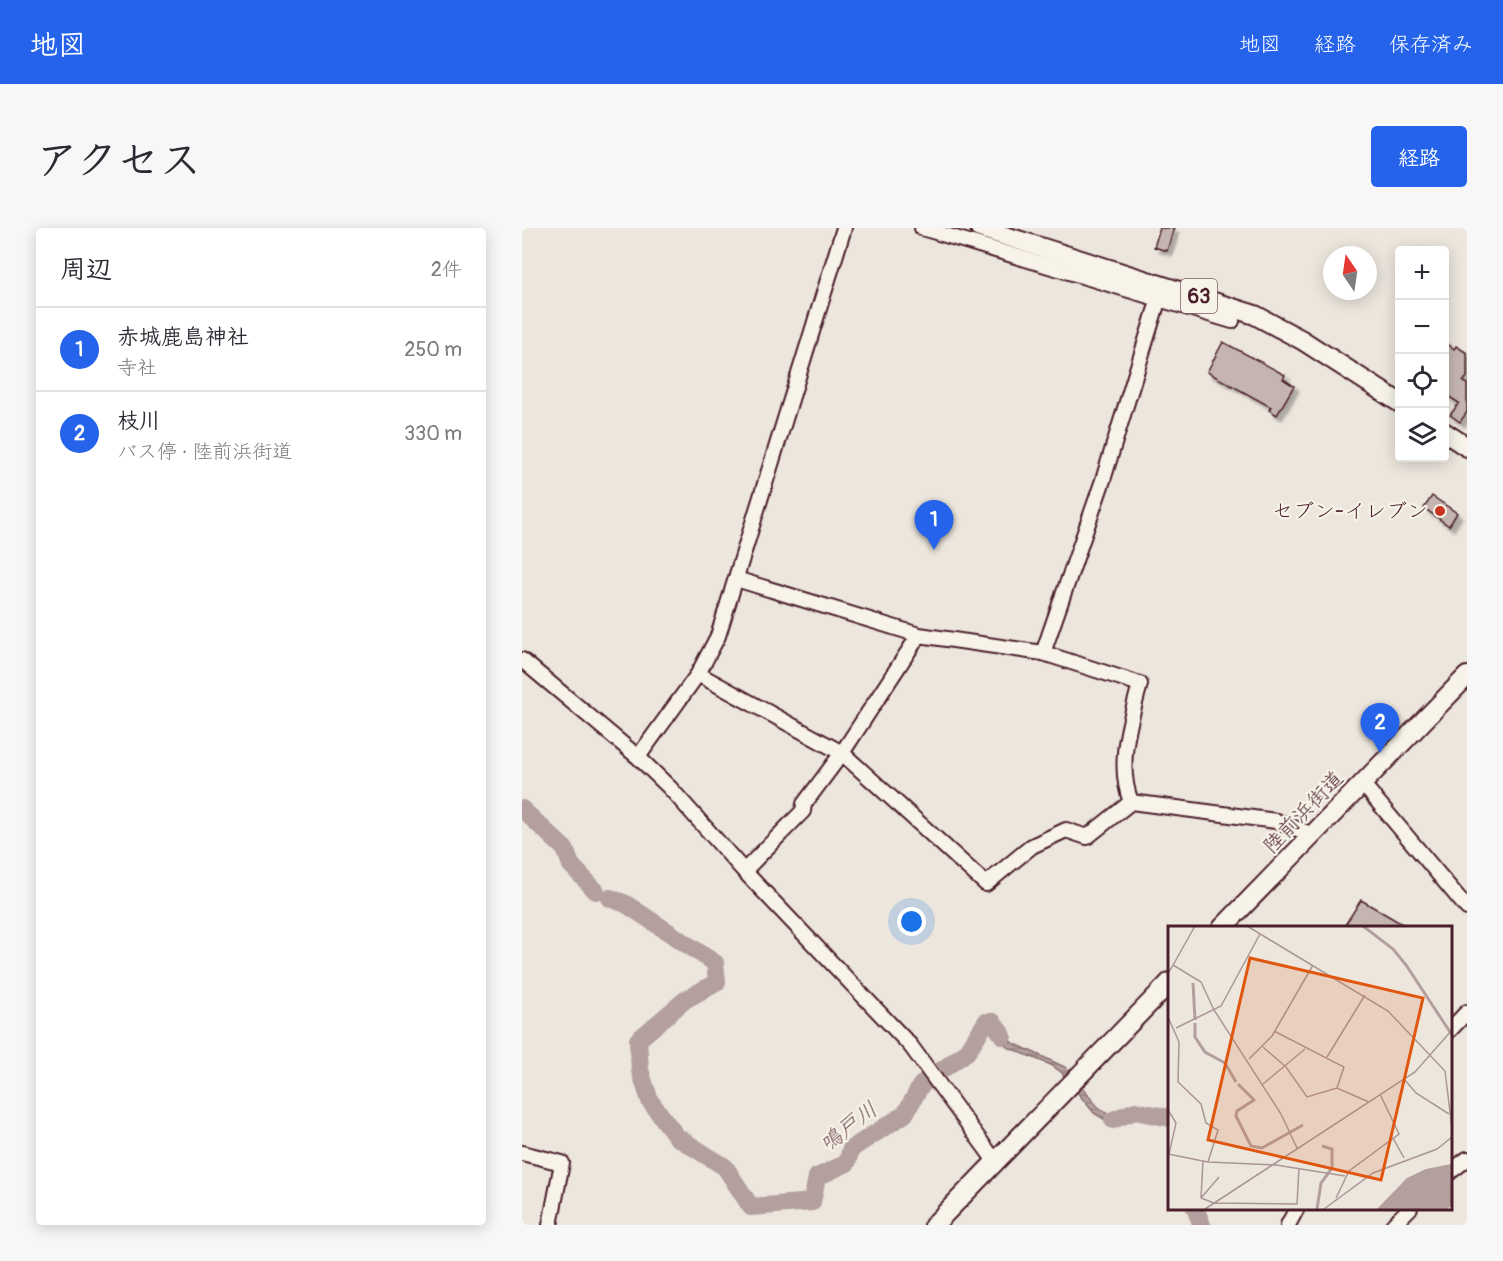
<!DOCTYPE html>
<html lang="ja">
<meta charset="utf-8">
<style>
:root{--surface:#fff;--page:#f7f7f7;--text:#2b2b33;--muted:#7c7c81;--line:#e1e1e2;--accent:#2563eb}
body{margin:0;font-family:Pangolin,"Klee One",sans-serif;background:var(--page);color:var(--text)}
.controls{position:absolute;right:18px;top:18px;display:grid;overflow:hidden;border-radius:6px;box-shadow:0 3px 15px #0003}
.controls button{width:54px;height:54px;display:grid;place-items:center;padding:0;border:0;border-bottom:2px solid var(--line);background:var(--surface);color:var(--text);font:30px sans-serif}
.compass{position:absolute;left:801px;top:18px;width:54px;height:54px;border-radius:50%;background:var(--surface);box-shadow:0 3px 15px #0003;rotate:347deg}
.you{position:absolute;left:390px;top:694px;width:21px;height:21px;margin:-15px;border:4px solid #fff;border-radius:50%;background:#1a73e8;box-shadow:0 0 0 9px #1a73e833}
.badge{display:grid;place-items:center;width:39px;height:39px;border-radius:50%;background:var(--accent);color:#fff;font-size:20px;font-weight:700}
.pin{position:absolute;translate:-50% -50px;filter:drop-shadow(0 2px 3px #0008)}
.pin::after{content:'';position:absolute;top:32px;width:21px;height:18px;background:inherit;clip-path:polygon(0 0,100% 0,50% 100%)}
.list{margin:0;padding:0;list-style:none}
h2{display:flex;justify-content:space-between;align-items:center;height:78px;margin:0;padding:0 24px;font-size:26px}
h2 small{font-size:20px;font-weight:400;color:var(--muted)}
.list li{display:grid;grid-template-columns:39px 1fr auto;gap:18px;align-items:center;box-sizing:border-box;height:84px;padding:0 24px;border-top:2px solid var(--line)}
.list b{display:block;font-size:22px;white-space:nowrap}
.list p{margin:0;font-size:20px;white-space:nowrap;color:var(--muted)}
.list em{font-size:20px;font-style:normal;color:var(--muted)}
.icon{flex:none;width:33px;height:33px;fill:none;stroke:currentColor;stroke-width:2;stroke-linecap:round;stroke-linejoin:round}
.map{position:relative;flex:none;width:945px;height:997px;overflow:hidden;border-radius:6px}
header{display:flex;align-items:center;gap:36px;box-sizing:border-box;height:84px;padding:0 30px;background:var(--accent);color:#fff}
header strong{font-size:28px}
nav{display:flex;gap:33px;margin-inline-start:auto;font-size:21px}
.intro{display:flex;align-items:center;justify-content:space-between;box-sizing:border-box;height:144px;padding:0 36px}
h1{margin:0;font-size:42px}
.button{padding:15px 27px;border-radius:6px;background:var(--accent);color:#fff;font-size:21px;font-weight:700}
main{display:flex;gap:36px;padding:0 36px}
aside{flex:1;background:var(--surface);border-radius:6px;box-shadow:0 3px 15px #0003}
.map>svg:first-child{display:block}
.water{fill:url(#water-rules);stroke:#896c6f;stroke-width:1.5}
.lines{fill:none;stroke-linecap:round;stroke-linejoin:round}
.river{stroke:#b39f9d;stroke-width:18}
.building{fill:#c4b5b0;stroke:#4a1f2b;stroke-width:1.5;filter:url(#shadow)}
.minor-casing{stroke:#4a1f2b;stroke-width:18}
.major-casing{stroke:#4a1f2b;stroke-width:22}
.minor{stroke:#f7f3e8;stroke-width:14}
.major{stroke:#f7f3e8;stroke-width:18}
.poi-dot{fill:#c8321e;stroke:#f7f3e8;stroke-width:2}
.labels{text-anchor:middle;stroke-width:4.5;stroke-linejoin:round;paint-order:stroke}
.shield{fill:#f7f3e8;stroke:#7e5f64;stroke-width:1.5}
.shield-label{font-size:20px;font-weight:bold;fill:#4a1f2b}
.poi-label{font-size:21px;fill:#4a1f2b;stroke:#f7f3e8;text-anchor:end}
.street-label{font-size:21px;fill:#4a1f2b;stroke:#f7f3e8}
.water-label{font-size:22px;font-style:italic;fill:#6f4c53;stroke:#f7f3e8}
.inset-river{fill:none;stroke:#b39f9d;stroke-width:3}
.inset-road{fill:none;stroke:#ab9696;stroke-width:1.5}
.view{fill:#e0560e;fill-opacity:0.15;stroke:#e0560e;stroke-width:3}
.inset-edge{fill:none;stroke:#4a1f2b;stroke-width:3}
</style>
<header>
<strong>地図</strong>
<nav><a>地図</a><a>経路</a><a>保存済み</a></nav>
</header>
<div class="intro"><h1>アクセス</h1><a class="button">経路</a></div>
<main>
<aside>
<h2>周辺<small>2件</small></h2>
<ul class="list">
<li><span class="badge">1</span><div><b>赤城鹿島神社</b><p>寺社</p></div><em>250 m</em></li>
<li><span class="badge">2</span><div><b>枝川</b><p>バス停 · 陸前浜街道</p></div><em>330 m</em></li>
</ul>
</aside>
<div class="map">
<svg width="945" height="997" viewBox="0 0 945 997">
<defs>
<pattern id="water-rules" width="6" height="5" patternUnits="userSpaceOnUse" patternTransform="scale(1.5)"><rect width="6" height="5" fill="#b39f9d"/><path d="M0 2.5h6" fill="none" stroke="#948180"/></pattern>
<filter id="shadow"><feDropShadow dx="5" dy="5" stdDeviation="1.5" flood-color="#0004"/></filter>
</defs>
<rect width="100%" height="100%" fill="#ece6dd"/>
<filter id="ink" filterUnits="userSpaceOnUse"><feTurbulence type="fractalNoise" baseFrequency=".0167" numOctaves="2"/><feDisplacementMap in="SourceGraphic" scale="12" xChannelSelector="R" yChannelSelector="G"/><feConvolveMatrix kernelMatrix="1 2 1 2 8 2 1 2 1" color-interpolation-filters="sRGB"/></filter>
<g filter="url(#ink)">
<path class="water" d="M463,791h10l16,23 54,25 34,41 13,9 13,-3 9,-6 2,6 -10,6 -16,3 -16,-10 -33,-41 -10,-7 -44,-18z"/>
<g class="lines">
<path class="river" d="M0,581l43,40 6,16 25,26
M88,670l16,6 89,59 2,19 -32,18 -47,40 2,30 10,31 27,36 48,30 26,40 61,-5 5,-25 30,-14 4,-14 54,-35 16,-29 46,-33 19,-30h7l10,14
M591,892l22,-9 35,7
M673,980l7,17"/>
</g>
<path class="building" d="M638,0h14l-7,23 -13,-4z
M922,113l10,8 2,-3 11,7v24l-4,5 4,2v28l-7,10 -10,-7 9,-12 -13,-8 1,-4 -3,-1z
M701,114l62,33 -2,4 11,7 -17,29 -8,-5 2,-3 -64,-35z
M910,268l25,17 -8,13 -25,-18z
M839,672l48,28h-66z"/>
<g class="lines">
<g class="minor-casing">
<path id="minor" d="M400,0l310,93
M214,351l183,56 124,18 97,31c-10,38 -24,80 -9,118
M521,425l60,-173 60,-195
M0,432l116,97 32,31 74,83 166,174 85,116
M176,446l144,79 144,131 46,-38 34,-16 21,7 44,-35 145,19 35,13
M116,529l60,-83 20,-38 126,-408
M840,555l105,125
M222,643l59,-60 1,-7 38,-51 77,-118
M928,802l17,-18
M0,925l40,10 -12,62
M928,944l17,-13
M766,997l9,-17
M871,997l17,-17"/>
</g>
<g class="major-casing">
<path id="major" d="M458,0l275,87 47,25 98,63
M922,204l23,15
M700,700l245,-252
M412,997l236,-243"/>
</g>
<use href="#minor" class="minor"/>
<use href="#major" class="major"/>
</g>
</g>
<circle class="poi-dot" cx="918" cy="283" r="6"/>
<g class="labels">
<rect class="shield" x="659" y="51" width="36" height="34" rx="4.5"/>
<g class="shield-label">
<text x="677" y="75">63</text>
</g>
<g class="poi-label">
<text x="906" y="290">セブン-イレブン</text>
</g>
<g class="street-label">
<text transform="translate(781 584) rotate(-46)" y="7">陸前浜街道</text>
</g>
<g class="water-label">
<text transform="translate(326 898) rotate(-38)" y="8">鳴戸川</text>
</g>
</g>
<g transform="translate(646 698)">
<rect width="284" height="284" fill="#ece6dd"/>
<path d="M283,238v42l-4,3h-70l30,-31 19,-9z" fill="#b39f9d"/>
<path class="inset-river" d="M195,0l30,23 13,16 46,70M25,57l2,37M27,97v14l10,15 20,11 11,19M70,158l16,16 -17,11 -1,5 15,30 11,2 41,-23M149,283l4,-26 11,-15v-19l-10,-3"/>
<path class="inset-road" d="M79,0l141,85 57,60 7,57M5,39l28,17 13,28 67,104 16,34M0,48l27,-48M0,91l11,25 -1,40 23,22 5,19 12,7 -10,32M8,102l45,-22 39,-72M106,105l70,36 -7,21M95,121l23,20 21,30 30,-9 32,14M159,131l38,-62M81,133l23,-23 41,-71M236,153l12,14 33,21M95,158l42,-35M0,184l8,13 -7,31M225,212l11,20M0,228l40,8 68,3 69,11M33,272l13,5 83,1 2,-36M33,272l2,-37M33,272l18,-21M168,272l13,-27 50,-37 -19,-40M37,283l210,-137 37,-42M156,283l49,-36 64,-24 15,-12"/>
<path class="view" d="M82,32l173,40 -42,182 -173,-40z"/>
<rect width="284" height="284" class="inset-edge"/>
</g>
</svg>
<div class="controls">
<button>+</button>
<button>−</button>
<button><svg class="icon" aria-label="locate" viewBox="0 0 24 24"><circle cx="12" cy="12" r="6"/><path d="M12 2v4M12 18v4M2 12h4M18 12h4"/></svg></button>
<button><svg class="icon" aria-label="layers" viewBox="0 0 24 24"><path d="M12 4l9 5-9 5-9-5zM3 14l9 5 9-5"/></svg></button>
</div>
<svg class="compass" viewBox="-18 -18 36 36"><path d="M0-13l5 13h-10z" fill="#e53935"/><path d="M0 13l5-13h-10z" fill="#7c7c81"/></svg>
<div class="you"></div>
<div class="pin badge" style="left:412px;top:322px">1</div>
<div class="pin badge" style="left:858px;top:525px">2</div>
</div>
</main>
